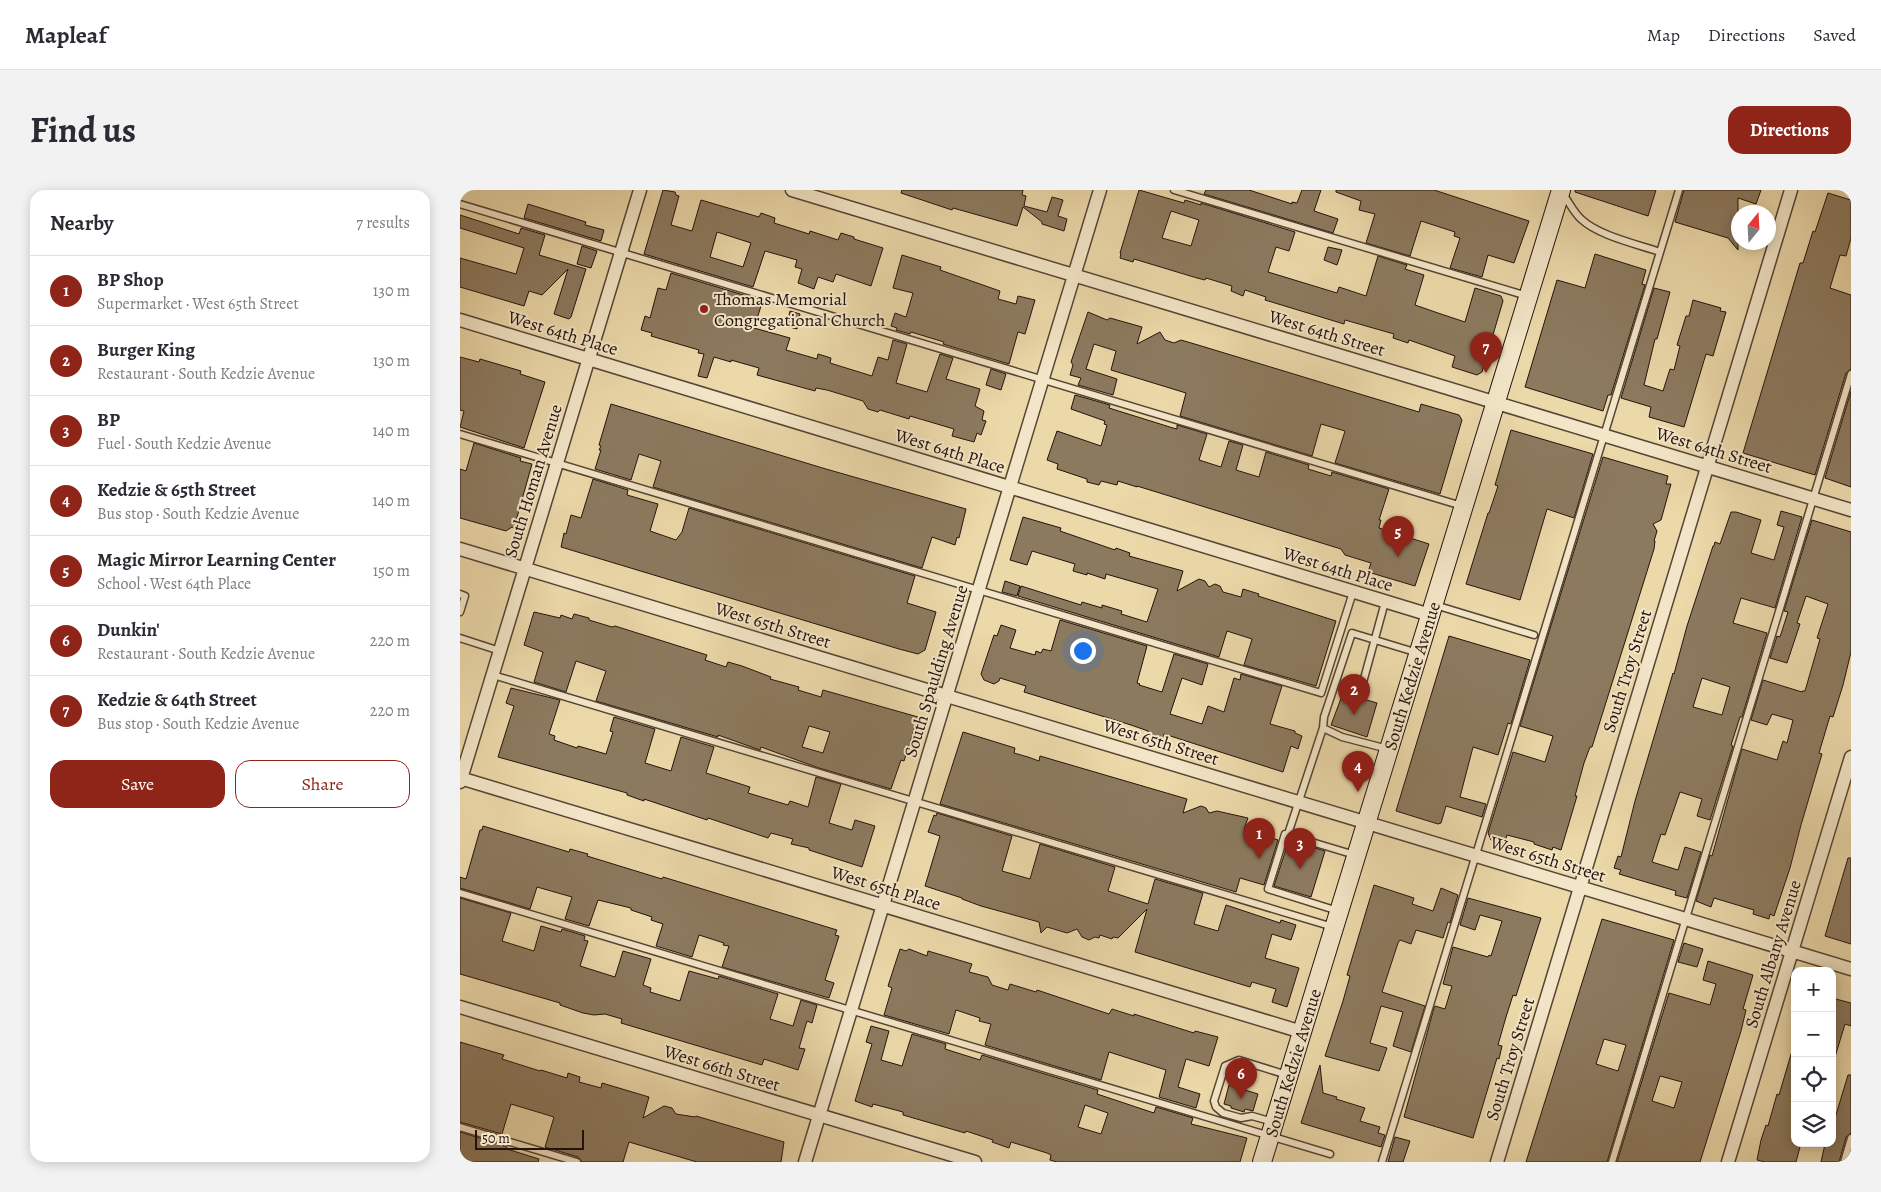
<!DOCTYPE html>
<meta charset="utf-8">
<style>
:root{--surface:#fff;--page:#f2f2f3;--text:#2b2b33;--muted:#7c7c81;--line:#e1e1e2;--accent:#8f2418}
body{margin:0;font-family:Alegreya,serif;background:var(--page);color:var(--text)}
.controls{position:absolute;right:15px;bottom:15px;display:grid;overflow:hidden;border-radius:10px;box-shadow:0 2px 12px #0003}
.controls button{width:45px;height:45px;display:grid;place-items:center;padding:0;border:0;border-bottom:1px solid var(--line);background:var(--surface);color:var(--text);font:25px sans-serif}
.compass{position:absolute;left:1271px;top:15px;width:45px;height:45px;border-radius:50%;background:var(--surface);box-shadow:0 2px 12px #0003;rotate:18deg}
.scale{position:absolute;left:15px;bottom:12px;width:109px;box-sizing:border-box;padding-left:5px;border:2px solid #24130d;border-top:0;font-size:14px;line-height:18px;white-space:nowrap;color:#24130d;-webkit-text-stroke:4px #f3e6c8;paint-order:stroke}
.you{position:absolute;left:622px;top:460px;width:18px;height:18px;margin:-12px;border:4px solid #fff;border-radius:50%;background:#1a73e8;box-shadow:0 0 0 8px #1a73e833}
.badge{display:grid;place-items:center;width:32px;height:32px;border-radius:50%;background:var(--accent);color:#fff;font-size:16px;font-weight:700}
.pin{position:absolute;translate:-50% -41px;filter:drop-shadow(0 1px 2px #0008)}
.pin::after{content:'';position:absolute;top:26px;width:18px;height:15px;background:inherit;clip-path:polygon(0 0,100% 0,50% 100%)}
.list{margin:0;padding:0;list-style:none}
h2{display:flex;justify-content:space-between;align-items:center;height:65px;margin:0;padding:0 20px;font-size:21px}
h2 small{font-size:16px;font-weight:400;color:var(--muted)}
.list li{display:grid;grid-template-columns:32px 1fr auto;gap:15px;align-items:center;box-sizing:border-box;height:70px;padding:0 20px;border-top:1px solid var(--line)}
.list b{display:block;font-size:19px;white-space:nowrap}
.list p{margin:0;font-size:16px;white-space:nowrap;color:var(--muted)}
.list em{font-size:16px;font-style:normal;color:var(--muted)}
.actions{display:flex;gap:10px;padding:15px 20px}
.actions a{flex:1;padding:11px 0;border:1px solid var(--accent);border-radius:15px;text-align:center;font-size:18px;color:var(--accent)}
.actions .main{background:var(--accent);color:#fff}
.icon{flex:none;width:28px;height:28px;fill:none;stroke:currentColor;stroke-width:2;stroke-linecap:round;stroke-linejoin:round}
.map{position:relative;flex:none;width:1391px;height:972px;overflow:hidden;border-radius:15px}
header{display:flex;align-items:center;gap:30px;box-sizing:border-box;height:70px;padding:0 25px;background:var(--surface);border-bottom:1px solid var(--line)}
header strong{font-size:24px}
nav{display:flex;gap:28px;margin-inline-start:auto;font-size:18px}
.intro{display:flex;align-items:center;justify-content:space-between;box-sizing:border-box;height:120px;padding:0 30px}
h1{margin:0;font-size:35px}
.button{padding:12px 22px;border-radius:15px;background:var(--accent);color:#fff;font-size:18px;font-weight:700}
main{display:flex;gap:30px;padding:0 30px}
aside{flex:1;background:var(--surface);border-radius:15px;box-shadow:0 2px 12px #0003}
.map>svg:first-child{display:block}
.building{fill:#8c7a5f;stroke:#24130d;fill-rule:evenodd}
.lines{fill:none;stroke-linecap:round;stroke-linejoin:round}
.service-casing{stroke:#564434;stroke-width:9}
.minor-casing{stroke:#564434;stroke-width:15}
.secondary-casing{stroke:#24130d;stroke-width:20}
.service{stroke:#f3e6c8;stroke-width:6}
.minor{stroke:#f3e6c8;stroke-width:12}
.secondary{stroke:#f3e6c8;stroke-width:18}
.poi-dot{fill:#8f2418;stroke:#f3e6c8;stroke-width:2}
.labels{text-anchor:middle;stroke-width:4;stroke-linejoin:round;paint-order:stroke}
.poi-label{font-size:18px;fill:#24130d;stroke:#f3e6c8;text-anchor:start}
.street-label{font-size:18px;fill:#24130d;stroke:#f3e6c8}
</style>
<header>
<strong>Mapleaf</strong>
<nav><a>Map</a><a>Directions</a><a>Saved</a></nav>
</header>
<div class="intro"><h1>Find us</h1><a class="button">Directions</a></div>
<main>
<aside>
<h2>Nearby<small>7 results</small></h2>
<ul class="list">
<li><span class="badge">1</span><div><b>BP Shop</b><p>Supermarket · West 65th Street</p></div><em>130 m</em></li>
<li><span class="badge">2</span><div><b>Burger King</b><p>Restaurant · South Kedzie Avenue</p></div><em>130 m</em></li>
<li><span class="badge">3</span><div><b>BP</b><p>Fuel · South Kedzie Avenue</p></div><em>140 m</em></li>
<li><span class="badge">4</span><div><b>Kedzie &amp; 65th Street</b><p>Bus stop · South Kedzie Avenue</p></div><em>140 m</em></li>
<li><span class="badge">5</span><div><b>Magic Mirror Learning Center</b><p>School · West 64th Place</p></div><em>150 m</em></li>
<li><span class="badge">6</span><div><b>Dunkin'</b><p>Restaurant · South Kedzie Avenue</p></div><em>220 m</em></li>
<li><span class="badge">7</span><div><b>Kedzie &amp; 64th Street</b><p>Bus stop · South Kedzie Avenue</p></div><em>220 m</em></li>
</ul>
<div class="actions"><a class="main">Save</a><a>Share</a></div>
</aside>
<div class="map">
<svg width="1391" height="972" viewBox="0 0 1391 972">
<rect width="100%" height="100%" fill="#ecd9aa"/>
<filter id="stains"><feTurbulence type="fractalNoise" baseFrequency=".004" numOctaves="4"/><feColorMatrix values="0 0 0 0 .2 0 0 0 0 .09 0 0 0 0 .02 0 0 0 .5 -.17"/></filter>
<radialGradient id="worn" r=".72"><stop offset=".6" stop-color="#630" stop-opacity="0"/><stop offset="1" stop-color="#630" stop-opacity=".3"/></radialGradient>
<path class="building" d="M203,0l12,2 1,3 3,1 -8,29 21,6 9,-31 58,17 2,-4 14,5 -1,5 35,11 1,-3 28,9 3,-7 13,4v2l29,9 -12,38 -35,-12 -3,8 -15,-5 -4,12 -16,-6 4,-14 -7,-2 2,-7 -32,-9 -12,36 -109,-33zM257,42l34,11 -8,24 -33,-10z
M442,0h121l-1,5 4,1 -2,10 23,6 5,-15 11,3 -5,16 9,3 -3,12 -22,-7v-2l-19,-15 -6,19 -64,-18 -1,2 -51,-17z
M679,0l45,13 1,-3 16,5v-2l94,29 -6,19 -13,-4 -8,25 69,21 2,-6 27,9 12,-40 29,9 -2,4 19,6 -9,30 23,8 27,9 10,-34 26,8 2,5 -21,71 -5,3 -25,-8 3,-11 -46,-16 -1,3 -15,-5 1,-4 -49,-14 -1,4 -79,-24 1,-3 -21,-7 -2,6 -12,-5 1,-5 -26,-8 -1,2 -8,-2 -63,-19 -1,3 -13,-4 1,-5h-1zM711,21l28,9 -8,26 -29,-8z
M746,0h43l43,14v-2l5,1 5,-13h19l-7,21 24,8 -5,14 -129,-39z
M876,0h98l95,31 -15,42 -26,-8 -6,22 -32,-9 10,-30 -6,-2 1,-4 -34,-11 -11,35 -44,-13 9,-29 -16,-4 2,-9 -25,-9z
M1115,0h81l-8,26 -73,-24z
M1224,0h77l-5,14 -18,-6v52l-10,-12 -53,-16z
M1368,3l23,7v38l-5,18 -6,-1 -10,33 21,7v74l-5,4 -31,102 -72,-22 57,-190h3l10,-32 2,1z
M68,14l58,18 -1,3 19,5 -3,11 -77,-23z
M0,25l53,17 6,2 2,-6 24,7 -6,20 47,14 -15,48 -2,2 -15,-5 14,-45 -26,26 -13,-4 -5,15 -64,-19v-29l56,16 8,-26 -64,-20z
M122,56l15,5 -6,17 -14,-4z
M868,57l14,3 -5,15 -13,-5z
M1135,64l51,16 -4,14 3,1 -34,110h-3l-5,16 -78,-24 32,-107 28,8z
M442,65l39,12 -1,3 60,21 -2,8 18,5 2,-8 17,4 -10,34 -7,-2 -9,32 -66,-20 1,-2 -33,-10 -1,2 -14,-4 1,-2 -6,-2 4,-13 11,4 7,-24 -20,-5z
M211,83l79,24v6l11,3 -7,22 36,10 -4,12 31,9 1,-5 13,4 -1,5 42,13 6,-19 10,3 5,-20 14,4 -11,39 31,9 13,-38 13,4 -7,21 34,10 -5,17 9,5 -2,9 4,1 -5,14 -4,-2 -3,9 -22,-6 2,-7 -44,-13 -1,3 -29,-9 -2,2 -10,-3 -5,-8 -36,-11 -11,-2 -1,3 -58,-16 2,-7 -28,-8v2l-17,-5 -7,21 -9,-2 6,-22 -6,-1 1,-3 -48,-14 1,-3 -11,-3 4,-14 5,2 8,-30 8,2z
M1194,98l16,4 -13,47h-2l-11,46 19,6 7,-22 4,1 6,-24 -3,-1 9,-29h3l4,-16 28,8 -1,3 6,1 -13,44 -7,-2 -22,73 -35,-10 2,-10 -30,-9z
M330,121l10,3 -3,15 -11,-3z
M628,122l19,8 3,-2 32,9 -5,17 23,-12 5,8 9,3 7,-3 17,5 221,67 2,-8 38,11 3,5 -22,74 -105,-31 10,-32 -24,-7 -9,32 -132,-40 6,-23 -75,-23 5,-19 -22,-7 -8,25 31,10 -4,16 -35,-10 3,-7 -11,-3 3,-10 -2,-3z
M0,167l19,5 1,-3 41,12 -1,3 25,8 -21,66 -64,-21 4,-16 -4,-1z
M531,179l15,5 -5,16 -15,-5z
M1391,201v96l-26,-9z
M615,205l35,10 -1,3 64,20 4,1v-4l30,9 -8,26 22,7 8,-26 14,4 -7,25 23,7 7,-25 43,13 -1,4 23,7 1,-4 57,17 -10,31h2l-2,8 50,16 -14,42 -47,-14 3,-9 -26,-8 -4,-6 -204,-63v1l-19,-6 -1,4 -16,-4 -2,4 -12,-3v-3l-30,-10 1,-5 -11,-4 10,-29 44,15 6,-21 -3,-1 1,-3 -34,-12z
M151,214l215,65 140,40 -7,29 -2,-1 -2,8 -23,-8 -10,31 -269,-81 8,-26 -22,-7 -8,26 -36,-11 6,-19h-2l2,-4 -2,-1z
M1051,240l82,24 -19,64 -27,-9 -27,91 -54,-16 22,-71h1l9,-27 -3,-1z
M14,253l47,15 -1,3 12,3 -18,64 -2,-1 -6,4 -46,-13v-49l6,2z
M1143,267l65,19 -2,8h5l-10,36 -8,4 4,7 -3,10h1l-1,8 -62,198h-2l-6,16 -9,33h2l-16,54 -8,-3 -1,3 -18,-6v-2l-27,-7 -3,9 -13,-4 -3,-7 25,-81 32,10 8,-26 -33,-10z
M133,289l35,11 -1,5 31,9 -8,27 26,9 6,-8 7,-24 226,68 -8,27 29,9 -11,38 -7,4 -19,-5 -338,-102 3,-14 2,1 5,-19 10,3z
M1321,321l21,6 -27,91 -34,-10 -8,25 34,10 -25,84h-2l-9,28 2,1 -23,74 -13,-4 5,-17 -22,-7 -15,43 -4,-1 -9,28 26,8 7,-23 16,5 -14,46 -12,-3 1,-4 -57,-17 2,-4 -7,-2 4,-12 3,1 14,-56 38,-128 1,1 13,-48 26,-80h1l1,-4 5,2 11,-32h5l25,8 -10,33 23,7 10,-33 -7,-2zM1242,488l28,9 -8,28 -29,-8z
M563,327l38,11 -1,3 55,19 1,-2 14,5 -1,3 54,15 -6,20 22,-12 6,2 4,6 6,-3 5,2 3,6 18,5 2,-8 16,5 -1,2 78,25 -20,65 -72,-21 8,-26 -25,-8 -8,26 -201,-61 3,-10 60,19 1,-3 20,6v-3l20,6 -1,3 26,8 11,-33 -52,-15 -1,5 -18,-6v2l-14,-4 2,-7 -43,-13 -5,14 -17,-5z
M1352,330l39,12v120l-8,33 -10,32 -3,-1 -11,37 3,1 -21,71 -11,43 -16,48 -4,-2 -1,5 -16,-5 1,-4 -40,-12 -3,9 -15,-6 14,-46 2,1 30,-107 35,11 6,-19 4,2 6,-23 -21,-6 -5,11 -16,-5 12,-40 39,12v-1h3l15,-52 -3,-1 11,-34 -22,-8 -9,27 3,1 -13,39 -17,-5 7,-22 3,1 8,-25 -4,-1z
M545,391l15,5 -3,10 -15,-4z
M74,422l26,6 1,-3 11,4 2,-5 15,4v2l23,7 3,-1 92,29 -2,5 21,7 2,-5 14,4 29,11 -1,2 29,8 -1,3 23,7 2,-7 95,27 -14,44 -3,-1 -10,29 -72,-21 -58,-21 -1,3 -42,-15v2l-122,-36 10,-30 -30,-10 -10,31 -32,-10 9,-30 -19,-7zM349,536l21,6 -7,21 -21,-6z
M600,430l87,26 -10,37 3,1 -1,1 23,7 12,-38 34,10 -6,21 -20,-7 -12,36 32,10 6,-18 16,6 10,-34 6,2 1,-6 41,12 -12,38 25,7v2l7,3 -4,13 -7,-3 -8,26 -119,-38 -1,4 -15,-4v-3l-17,-6 -107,-33 2,-6 -26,-8 -1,3 -5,3 -10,-4 -3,-6 13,-39 3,1 4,-11 15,5 -6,18 25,7 1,-4 5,2 2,-4 8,2z
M989,446l81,24 -19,64 -3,-1 -10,32 -25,-8 -13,50 26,7 -4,13 -36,-11 -5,17 -3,1 -42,-13z
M51,498l49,12 -11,34 6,2 -1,4 23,8 1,-2 28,8 7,-22 -3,-1 4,-14 41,12 -10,34 26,8 10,-34 33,10 -8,26 44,14 -2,6 40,12 2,-4 18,6 8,-30 25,7 -12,39 23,7 3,-10 20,6 -13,41 -53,-17v-2l-18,-4 2,-5 -22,-6 -3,5 -60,-20 -1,2 -63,-21v2l-17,-6v-2l-129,-36 16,-51 -8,-3z
M883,503l34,10 -10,34 -36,-12z
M503,542l52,16 -1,5 14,4 11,4 1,-5 147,43 -4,14 18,-7 5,2 3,5 8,-2 31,7 -4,11 34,11 -14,45 -24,-7 -4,14 -296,-88z
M477,623l75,23 -10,35 28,8 10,-35 75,23 -7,24 40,13 7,-25 48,14 -9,31 24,7 8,-26 54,18 1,-3 15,5 -5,15 -19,-6 -7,24 34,10 -12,39 -15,-5 4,-13 -24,-7 -2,5 -115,-35 12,-43 -29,29 -5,-1 -1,2 -12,-4 -1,3 -4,-1 -6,3 -7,-3 -5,-8 -10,4 -20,-6 -6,6 -2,-11 -58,-16 -19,-7v-1l-37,-12 15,-50 -12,-4 6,-17 2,1z
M23,636l86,26 1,-3 18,5 -1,2 75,23 1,-2 174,53 -2,5 4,1 -14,44 9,3 -5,15 -107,-31 7,-21 -6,-1 1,-2 -25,-8 -7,22 -36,-11 7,-22 -12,-4 1,-3 -21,-7v-2l-33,-8 -9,26 -24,-7 7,-22 -35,-10 -7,22 -70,-21v-11l6,2 14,-49h2z
M829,650l36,11 -14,46 -37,-11z
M1388,668h3v86l-26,-8z
M914,695l40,13 -2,6 21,7 8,-23 17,7 -8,28 -2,-1 -5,16 -27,-8 -5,14 -11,-4 -2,3 -16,49 43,14 -14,46 -18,-6 10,-34 -22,-6 -11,37 17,5 -8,23 -54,-15 18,-55 7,-25 -3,-1z
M0,708l51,15 -9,28 32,10 7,-25 20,6 1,-3 23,7 -1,4 4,1 -8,25 35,11 8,-26 28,8 -8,26 8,3 -1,4 30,9 9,-30 29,8 1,-3 59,18 -8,25 23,7 8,-26 16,5 -5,18 -5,-2 -8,27 6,1 -7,21 -34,-11 -2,6 -141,-42 1,-4 -17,-5 -11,1 -11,-2 -23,-8v-2l-100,-29z
M1008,708l73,20 -25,78 -3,-1 -7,22 -8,28 4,1 -3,13 -2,-1 -24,80 -69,-21 30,-109 1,-2 10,3 7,-23 -9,-2 10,-37 35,10 1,-2 2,1 11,-35 -22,-6 -5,15 -15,-5z
M1142,729l72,21 -67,222h-81zM1144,849l22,6 -8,26 -22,-7z
M1224,753l19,6 -6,18 -19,-5z
M440,759l6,2 3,-2 18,7 1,-5 44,13 -3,8 19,5 4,8 16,5 2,-6 26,8 1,-2 72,24 3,-5 22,7v-2l60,19 1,-2 4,1 19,5 -9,29 -23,-7 -8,28 22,7 -4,14 -37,-11 7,-27 -57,-18 -8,28 -116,-35 6,-21 -12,-3 1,-3 -24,-8 -7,24 -65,-19 8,-27 -4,-2z
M1248,771l45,14 -10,34 3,1 -5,21 -41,131h-83l52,-169 41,12 6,-21 -13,-4zM1200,886l22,6 -8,26 -22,-7z
M1372,808l19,5v23l-6,-2 -10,33 -3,-1z
M411,836l18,5 -8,29 21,6 10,-32 34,10 -1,5 35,11 2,-5 116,35 -1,4 57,19 2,-6 37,11 -2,6 56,14 -7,24h-183l-7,-2 1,-5 -4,-2 -36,-11 -2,6 -17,-6 1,-2 -27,-9 -1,2 -62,-18v-3l-30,-8 -1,3 -17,-6 17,-57 -6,-2zM625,915l23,8 -7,21 -23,-7z
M0,852l44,13 -2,4 38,12 1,-1 26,8 1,-5 12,4 -1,5 22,6 1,-5 47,14 -6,21 21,-12 8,2 4,6 19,3 1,-1 88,26 -3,20h-84l-68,-20 -6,20h-41l-4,-5 -33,-10 9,-30 -43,-13 -9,30 -42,-12z
M1332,861l3,1v91h6l-5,19h-31l-8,-2 4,-20 5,-15 2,1 9,-32 2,1z
M860,875l3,28 14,4 -1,2 29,9 -5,13 20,6 -2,6 7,2 -4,12 -80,-24z
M1388,885h3v58l-5,4 -7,25h-18l4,-18 7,-1v-15z
M769,895l29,9 -5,17 -8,-2 -1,3 -13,-4v-2l-7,-2z
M0,942l39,12 8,3v2l32,10 -1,3h-78z
M935,947l15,4 -7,21h-15z"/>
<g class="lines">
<g class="service-casing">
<path id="service" d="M714,0l353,106
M1103,4c6,8 11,19 18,25 18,17 56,25 79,33
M0,14l1002,302
M0,244l861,259 32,-101
M0,404l5,2 -5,16
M975,415l99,30
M0,448l40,13
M33,485l840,252
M902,496l23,-84
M928,559l-46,-12 -19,-9 1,-11 28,-84 66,20
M828,644l35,-106
M0,703l870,261
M878,721l-70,-22 17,-55 70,21
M813,932l-21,-6 -11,2 -18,-5 -7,-6 -2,-6 11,-35 14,-6 48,15
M0,937l117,35
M922,972l297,-972
M1152,972l239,-788
M1384,972l7,-24"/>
</g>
<g class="minor-casing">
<path id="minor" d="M332,0l1059,320
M0,130l970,295
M0,359l1391,420
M0,588l842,254
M0,592l180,-592
M0,817l515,155
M345,972l295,-972
M1037,972l294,-972
M1268,972l123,-405"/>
</g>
<g class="secondary-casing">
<path id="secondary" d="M802,972l299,-972"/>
</g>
<use href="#service" class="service"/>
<use href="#minor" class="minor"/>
<use href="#secondary" class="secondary"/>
</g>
<circle class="poi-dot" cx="244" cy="119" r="5"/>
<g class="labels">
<g class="poi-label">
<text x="254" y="115">Thomas Memorial<tspan x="254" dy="21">Congregational Church</tspan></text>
</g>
<g class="street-label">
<text transform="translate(103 143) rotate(17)" y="6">West 64th Place</text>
<text transform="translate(867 143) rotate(17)" y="6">West 64th Street</text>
<text transform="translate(1254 260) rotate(17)" y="6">West 64th Street</text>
<text transform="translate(490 261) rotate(17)" y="6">West 64th Place</text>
<text transform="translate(73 291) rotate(-73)" y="6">South Homan Avenue</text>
<text transform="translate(878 379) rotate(17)" y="6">West 64th Place</text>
<text transform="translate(313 435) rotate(17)" y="6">West 65th Street</text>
<text transform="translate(476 481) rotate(-73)" y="6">South Spaulding Avenue</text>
<text transform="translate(1167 481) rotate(-73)" y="6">South Troy Street</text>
<text transform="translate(952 486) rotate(-73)" y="6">South Kedzie Avenue</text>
<text transform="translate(701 552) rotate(17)" y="6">West 65th Street</text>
<text transform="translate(1088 669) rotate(17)" y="6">West 65th Street</text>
<text transform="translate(426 698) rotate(17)" y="6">West 65th Place</text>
<text transform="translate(1313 764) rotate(-73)" y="6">South Albany Avenue</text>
<text transform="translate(1050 869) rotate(-73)" y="6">South Troy Street</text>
<text transform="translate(833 873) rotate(-73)" y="6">South Kedzie Avenue</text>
<text transform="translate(262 878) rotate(17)" y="6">West 66th Street</text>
</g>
</g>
<rect width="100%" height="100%" filter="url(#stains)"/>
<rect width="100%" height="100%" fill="url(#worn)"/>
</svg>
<div class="controls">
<button>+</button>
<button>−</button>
<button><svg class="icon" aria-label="locate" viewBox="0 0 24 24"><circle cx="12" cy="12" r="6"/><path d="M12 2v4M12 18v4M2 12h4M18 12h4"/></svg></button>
<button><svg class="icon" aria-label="layers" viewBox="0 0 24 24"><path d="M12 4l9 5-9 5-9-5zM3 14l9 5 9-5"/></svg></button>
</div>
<svg class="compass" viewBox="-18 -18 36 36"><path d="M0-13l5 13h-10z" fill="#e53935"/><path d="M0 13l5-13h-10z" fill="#7c7c81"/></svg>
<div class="scale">50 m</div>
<div class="you"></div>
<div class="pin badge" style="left:799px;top:669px">1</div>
<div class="pin badge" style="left:894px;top:525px">2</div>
<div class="pin badge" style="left:840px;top:679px">3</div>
<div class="pin badge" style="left:898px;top:602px">4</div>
<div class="pin badge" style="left:938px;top:367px">5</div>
<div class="pin badge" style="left:781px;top:909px">6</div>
<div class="pin badge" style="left:1026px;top:183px">7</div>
</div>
</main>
